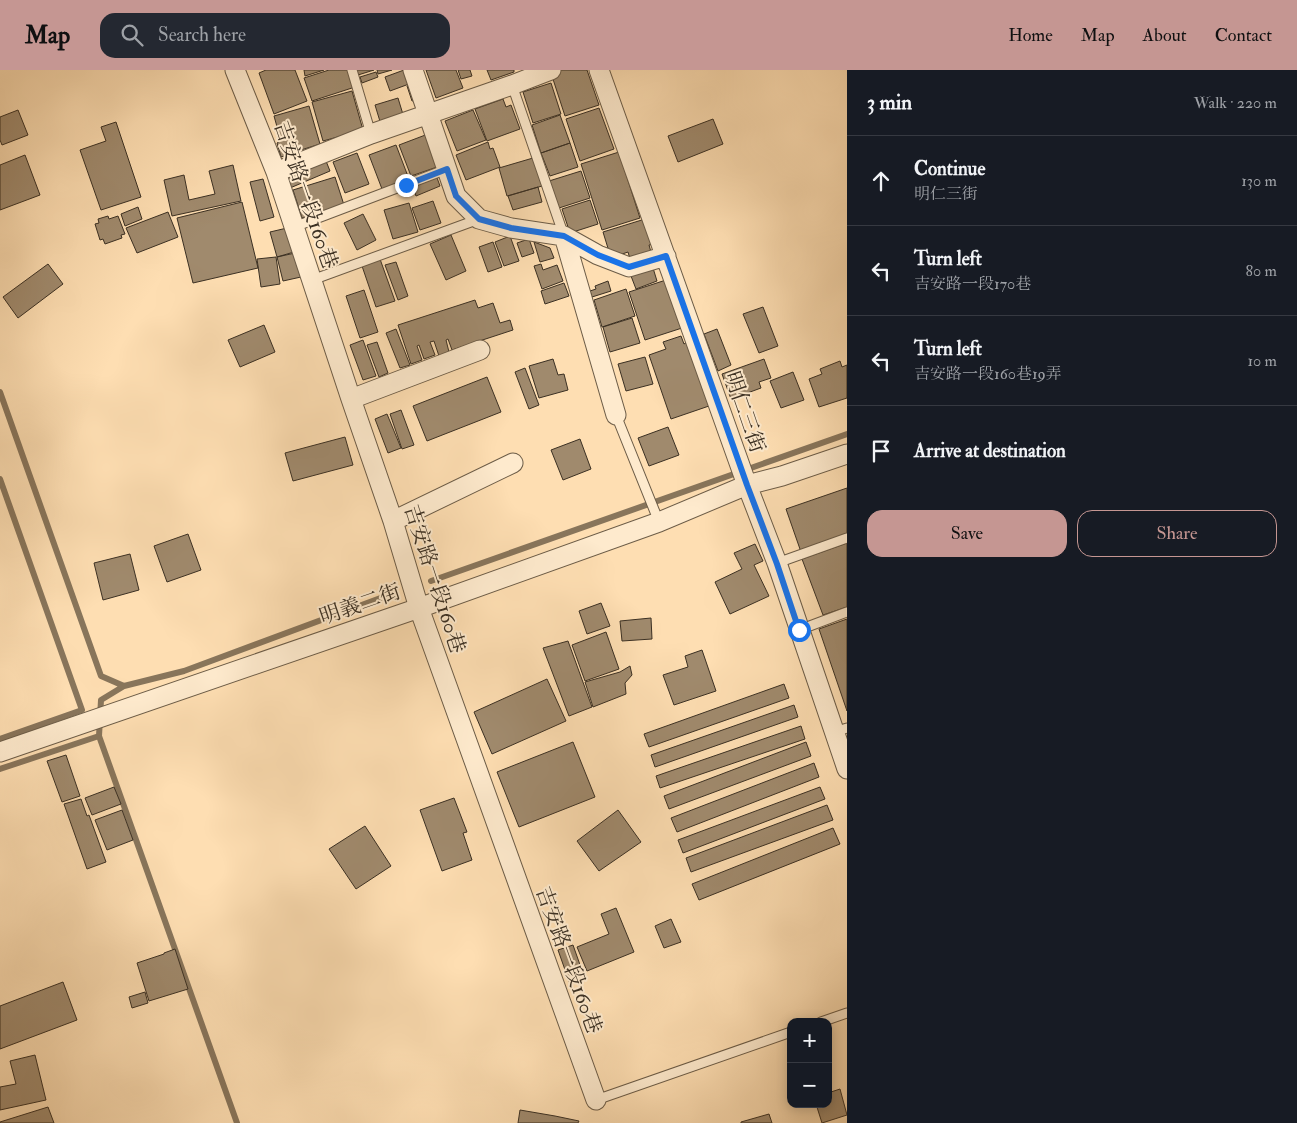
<!DOCTYPE html>
<meta charset="utf-8">
<style>
:root{--surface:#171b24;--page:#242831;--text:#f1f3f6;--muted:#9ea1a6;--line:#363941;--accent:#c59692}
body{margin:0;font-family:"IM FELL Double Pica","Noto Serif TC",serif;background:var(--page);color:var(--text)}
.controls{position:absolute;right:15px;bottom:15px;display:grid;overflow:hidden;border-radius:10px;box-shadow:0 2px 12px #0003}
.controls button{width:45px;height:45px;display:grid;place-items:center;padding:0;border:0;border-bottom:1px solid var(--line);background:var(--surface);color:var(--text);font:25px sans-serif}
.stop{position:absolute;width:15px;height:15px;margin:-11px;border:4px solid #1a73e8;border-radius:50%;background:#fff}
.stop.end{background:#1a73e8;border-color:#fff;box-shadow:0 1px 5px #0008}
.list{margin:0;padding:0;list-style:none}
h2{display:flex;justify-content:space-between;align-items:center;height:65px;margin:0;padding:0 20px;font-size:21px}
h2 small{font-size:16px;font-weight:400;color:var(--muted)}
.list li{display:grid;grid-template-columns:32px 1fr auto;gap:15px;align-items:center;box-sizing:border-box;height:90px;padding:0 20px;border-top:1px solid var(--line)}
.list b{display:block;font-size:19px;white-space:nowrap}
.list p{margin:0;font-size:16px;white-space:nowrap;color:var(--muted)}
.list em{font-size:16px;font-style:normal;color:var(--muted)}
.actions{display:flex;gap:10px;padding:15px 20px}
.actions a{flex:1;padding:11px 0;border:1px solid var(--accent);border-radius:15px;text-align:center;font-size:18px;color:var(--accent)}
.actions .main{background:var(--accent);color:#111}
.icon{flex:none;width:28px;height:28px;fill:none;stroke:currentColor;stroke-width:2;stroke-linecap:round;stroke-linejoin:round}
.map{position:relative;flex:none;width:847px;height:1053px;overflow:hidden}
header{display:flex;align-items:center;gap:30px;box-sizing:border-box;height:70px;padding:0 25px;background:var(--accent);color:#111}
header strong{font-size:24px}
nav{display:flex;gap:28px;margin-inline-start:auto;font-size:18px}
.search{width:350px;height:45px;background:var(--page);display:flex;align-items:center;gap:12px;box-sizing:border-box;padding:0 18px;border-radius:15px;color:var(--muted);font-size:19px}
main{display:flex}
aside{flex:1;background:var(--surface)}
.map>svg:first-child{display:block}
.lines{fill:none;stroke-linecap:round;stroke-linejoin:round}
.stream{stroke:#88755b;stroke-width:6}
.building{fill:#a08a6d;stroke:#3b3023}
.lane-casing{stroke:#6c5c47;stroke-width:11}
.street-casing{stroke:#6c5c47;stroke-width:21}
.lane{stroke:#feeacd;stroke-width:9}
.street{stroke:#feeacd;stroke-width:19}
.route{stroke:#1a73e8;stroke-width:6}
.labels{text-anchor:middle;stroke-width:4;stroke-linejoin:round;paint-order:stroke}
.street-label{font-size:21px;fill:#3b3023;stroke:#feeacd}
</style>
<header>
<strong>Map</strong>
<div class="search"><svg class="icon" aria-label="search" viewBox="0 0 24 24"><circle cx="10" cy="10" r="6"/><path d="M15 15l6 6"/></svg>Search here</div>
<nav><a>Home</a><a>Map</a><a>About</a><a>Contact</a></nav>
</header>
<main>
<div class="map">
<svg width="847" height="1053" viewBox="0 0 847 1053">
<rect width="100%" height="100%" fill="#fedeb2"/>
<filter id="stains"><feTurbulence type="fractalNoise" baseFrequency=".004" numOctaves="4"/><feColorMatrix values="0 0 0 0 .2 0 0 0 0 .09 0 0 0 0 .02 0 0 0 .5 -.17"/></filter>
<radialGradient id="worn" r=".72"><stop offset=".6" stop-color="#630" stop-opacity="0"/><stop offset="1" stop-color="#630" stop-opacity=".3"/></radialGradient>
<g class="lines">
<path class="stream" d="M0,322l101,284 23,10
M0,409l82,231 -82,29
M431,511l416,-147
M0,699l99,-33
M237,1053l-138,-387 2,-36 23,-14 60,-15 210,-78"/>
</g>
<path class="building" d="M266,0h29l12,31 -33,13 -15,-41z
M304,0h20l-19,6z
M329,0h20l6,17 -43,14 -8,-23z
M356,0h18l-16,5z
M377,0h15l-14,4z
M404,0l5,14 -19,7 -5,-14z
M426,0h30l7,18 -27,10z
M458,0h12l2,6 -11,3z
M487,0h27v2l-23,8z
M561,0h26l12,35 -34,11 -14,-43z
M376,2l2,5 -16,6 -2,-6z
M551,13l10,31 -28,9 -10,-31z
M413,14l4,16 -5,1 -5,-15z
M352,21l11,39 -40,11 -11,-39z
M398,28l7,23 -23,7 -7,-23z
M503,29l3,8 5,-2 9,24 -33,12 -12,-32z
M309,36l11,38 -19,6 -1,-3 -9,3 1,4 -11,3 -4,-14 4,-2 -7,-25z
M599,38l15,41 -34,12 -14,-42z
M18,40l10,25 -26,10 -2,-5v-23z
M473,40l13,30 -29,11 -12,-30z
M560,45l10,28 -29,10 -9,-28z
M713,49l10,25 -45,18 -10,-26z
M116,52l25,75 -40,13 -21,-60 26,-9 -5,-14z
M428,64l12,32 -29,10 -12,-31z
M488,72l2,7 3,-1 7,19 -34,13 -10,-25z
M570,73l8,24 -28,9 -9,-23z
M396,75l13,34 -27,10 -13,-34z
M619,82l21,66 -38,12 -21,-66z
M357,83l12,31 -24,9 -12,-31z
M25,85l15,40 -40,15v-45z
M324,86l6,15 -40,17 -6,-16z
M533,88l9,28 -35,10 -8,-28z
M233,95l8,36 -69,15 -8,-36 20,-5 5,25 26,-6 -6,-23z
M581,101l9,27 -31,10 -10,-27z
M436,105l4,11 -24,10 -4,-11z
M335,107l9,28 -42,13 -9,-28z
M263,109l11,38 -14,4 -10,-39z
M538,117l4,15 -29,8 -5,-14z
M590,130l8,24 -28,9 -8,-24z
M433,131l8,22 -21,7 -8,-22z
M242,132l16,66 -65,15 -16,-65z
M409,133l9,29 -25,7 -9,-29z
M138,137l4,12 -17,7 -4,-12z
M168,142l10,25 -41,16 -11,-25z
M363,144l13,26 -19,10 -13,-27z
M108,146l1,3 9,-3 7,18 -4,1 1,3 -17,6 -2,-5 -3,1 -5,-16 4,-1 -1,-4z
M645,149l9,25 -5,1 2,7 -21,7 -2,-7 -17,6 -8,-26z
M287,158l7,24 -17,5 -7,-25z
M451,165l15,36 -20,9 -16,-36z
M510,166l9,25 -15,5 -9,-24z
M529,169l5,14 -12,4 -5,-14z
M493,172l9,25 -14,5 -9,-25z
M534,172l16,6 4,10 -14,4z
M295,183l6,24 -18,4 -6,-24z
M276,187l4,27 -19,3 -4,-28z
M380,189l15,42 -19,6 -14,-41z
M396,192l12,34 -10,4 -13,-35z
M48,194l15,20 -45,34 -15,-21z
M541,194l2,6 14,-5 6,16 -21,8 -8,-23z
M653,198l4,13 -21,8 -5,-13z
M666,210l16,48 -37,12 -16,-48z
M608,211l3,10 -19,6 -2,-6 6,-2 -1,-3z
M564,213l5,13 -24,8 -4,-13z
M626,219l9,27 -33,11 -8,-27z
M364,220l14,42 -18,6 -14,-42z
M475,230l3,8 15,-5 7,20 10,-3 3,10 -61,20 -4,-11 -2,1 3,12 -10,4 -5,-15 -4,1 5,13 -11,4 -5,-14 -2,1 5,14 -11,4 -13,-39z
M763,237l15,39 -19,7 -16,-39z
M632,248l8,25 -30,9 -7,-25z
M264,255l11,27 -35,15 -12,-27z
M396,259l14,36 -10,3 -14,-35z
M717,259l14,36 -13,6 -14,-37z
M681,266l3,8 3,-2 22,64 -38,13 -22,-64 17,-6 -3,-7z
M363,270l13,36 -13,4 -13,-35z
M377,272l11,31 -9,4 -12,-32z
M645,287l8,27 -27,7 -8,-27z
M553,289l5,16 6,-1 4,16 -29,8 -10,-32z
M764,289l7,19 -12,4 2,6 -30,11 -9,-25z
M840,291l2,6 5,-2v33l-28,9 -10,-28 13,-5 -2,-5z
M525,298l14,37 -10,4 -14,-37z
M793,302l11,28 -23,8 -11,-27z
M487,307l14,35 -74,29 -14,-35z
M401,340l13,35 -12,4 -12,-35z
M387,344l14,34 -13,5 -13,-34z
M668,357l11,28 -30,11 -11,-28z
M345,367l8,28 -60,16 -8,-28z
M580,369l11,30 -28,11 -12,-30z
M847,418v48l-46,16 -15,-43z
M188,464l13,36 -34,12 -13,-36z
M847,473v64l-24,8 -21,-56z
M755,474l8,17 -9,4 15,31 -39,18 -15,-32 27,-13 -8,-16z
M130,484l9,36 -36,10 -9,-37z
M601,533l9,23 -23,8 -8,-23z
M651,548l1,21 -30,2 -2,-20z
M847,549v92l-28,-82z
M606,562l13,37 -34,12 -13,-36z
M568,571l24,66 -23,9 -26,-68z
M702,580l14,41 -42,14 -11,-30 25,-8 -3,-11z
M630,596l2,9 -7,8 1,11 -33,13 -8,-25 35,-10z
M547,609l19,42 -74,33 -18,-42z
M784,614l5,14 -140,49 -5,-13z
M794,635l4,12 -143,50 -4,-12z
M801,656l4,13 -145,49 -4,-12z
M573,672l22,55 -76,30 -22,-55z
M806,672l5,14 -142,53 -5,-13z
M66,685l14,41 -18,6 -15,-41z
M814,693l5,14 -142,55 -6,-14z
M114,717l7,17 -29,11 -7,-17z
M820,717l5,12 -142,54 -5,-13z
M454,728l13,34 -4,1 9,27 -30,11 -22,-61z
M81,729l6,17 2,-1 17,47 -19,7 -23,-65z
M827,735l6,15 -142,52 -5,-14z
M122,740l11,30 -26,10 -12,-30z
M618,740l23,32 -42,29 -22,-30z
M365,756l26,40 -35,23 -27,-40z
M833,758l7,16 -141,56 -7,-16z
M616,838l18,44 -47,19 -10,-24 32,-13 -8,-20z
M671,849l10,23 -17,6 -9,-22z
M573,875l12,34 -15,5 -12,-34z
M175,879l13,40 -39,12 -12,-38 27,-9v-1z
M63,912l14,38 -77,29v-43z
M145,922l3,11 -16,5 -3,-11z
M35,985l11,45 -46,10v-23l16,-3 -6,-23z
M840,1019l7,26 -25,8 -6,-19h12v-11z
M48,1037l6,16h-54v-1z
M520,1040l35,6 24,5 -1,2h-60z
M769,1044l3,9h-31v-1z"/>
<g class="lines">
<g class="lane-casing">
<path id="lane" d="M352,0l19,64
M512,15l52,151
M294,157l153,-58
M312,210l167,-61
M616,345l43,107
M777,493l70,-25
M799,560l48,-18
M834,662l13,-4
M821,952l26,-9
M596,1030l195,-68"/>
</g>
<g class="street-casing">
<path id="street" d="M235,0l41,102 75,227 42,122 26,87 177,492
M413,0l43,126 23,23 32,9 53,8 34,19 31,12 37,-11
M599,0l148,415 30,78 70,206
M276,102l95,-38 141,-49 39,-15
M564,166l52,179
M351,329l129,-49
M393,451l120,-58
M0,682l419,-144 240,-86 88,-37 35,-9 65,-22"/>
</g>
<use href="#lane" class="lane"/>
<use href="#street" class="street"/>
</g>
<g class="lines">
<path class="route" d="M406,115l41,-16 9,27 23,23 32,9 53,8 34,19 31,12 37,-11 81,229 30,79 22,66"/>
</g>
<g class="labels">
<g class="street-label">
<text transform="translate(306 125) rotate(71)" y="7">吉安路一段160巷</text>
<text transform="translate(745 342) rotate(71)" y="7">明仁三街</text>
<text transform="translate(435 509) rotate(72)" y="7">吉安路一段160巷</text>
<text transform="translate(360 534) rotate(-19)" y="7">明義二街</text>
<text transform="translate(569 890) rotate(70)" y="7">吉安路一段160巷</text>
</g>
</g>
<rect width="100%" height="100%" filter="url(#stains)"/>
<rect width="100%" height="100%" fill="url(#worn)"/>
</svg>
<div class="controls">
<button>+</button>
<button>−</button>
</div>
<div class="stop" style="left:799px;top:560px"></div>
<div class="stop end" style="left:406px;top:115px"></div>
</div>
<aside>
<h2>3 min<small>Walk · 220 m</small></h2>
<ul class="list">
<li><svg class="icon" aria-label="ahead" viewBox="0 0 24 24"><path d="M12 20V5M6 11l6-6 6 6"/></svg><div><b>Continue</b><p>明仁三街</p></div><em>130 m</em></li>
<li><svg class="icon" aria-label="left" viewBox="0 0 24 24"><path d="M17 20v-9H6M10 6l-5 5 5 5"/></svg><div><b>Turn left</b><p>吉安路一段170巷</p></div><em>80 m</em></li>
<li><svg class="icon" aria-label="left" viewBox="0 0 24 24"><path d="M17 20v-9H6M10 6l-5 5 5 5"/></svg><div><b>Turn left</b><p>吉安路一段160巷19弄</p></div><em>10 m</em></li>
<li><svg class="icon" aria-label="arrive" viewBox="0 0 24 24"><path d="M6 21V4h12l-3 4 3 4H6"/></svg><div><b>Arrive at destination</b></div></li>
</ul>
<div class="actions"><a class="main">Save</a><a>Share</a></div>
</aside>
</main>
